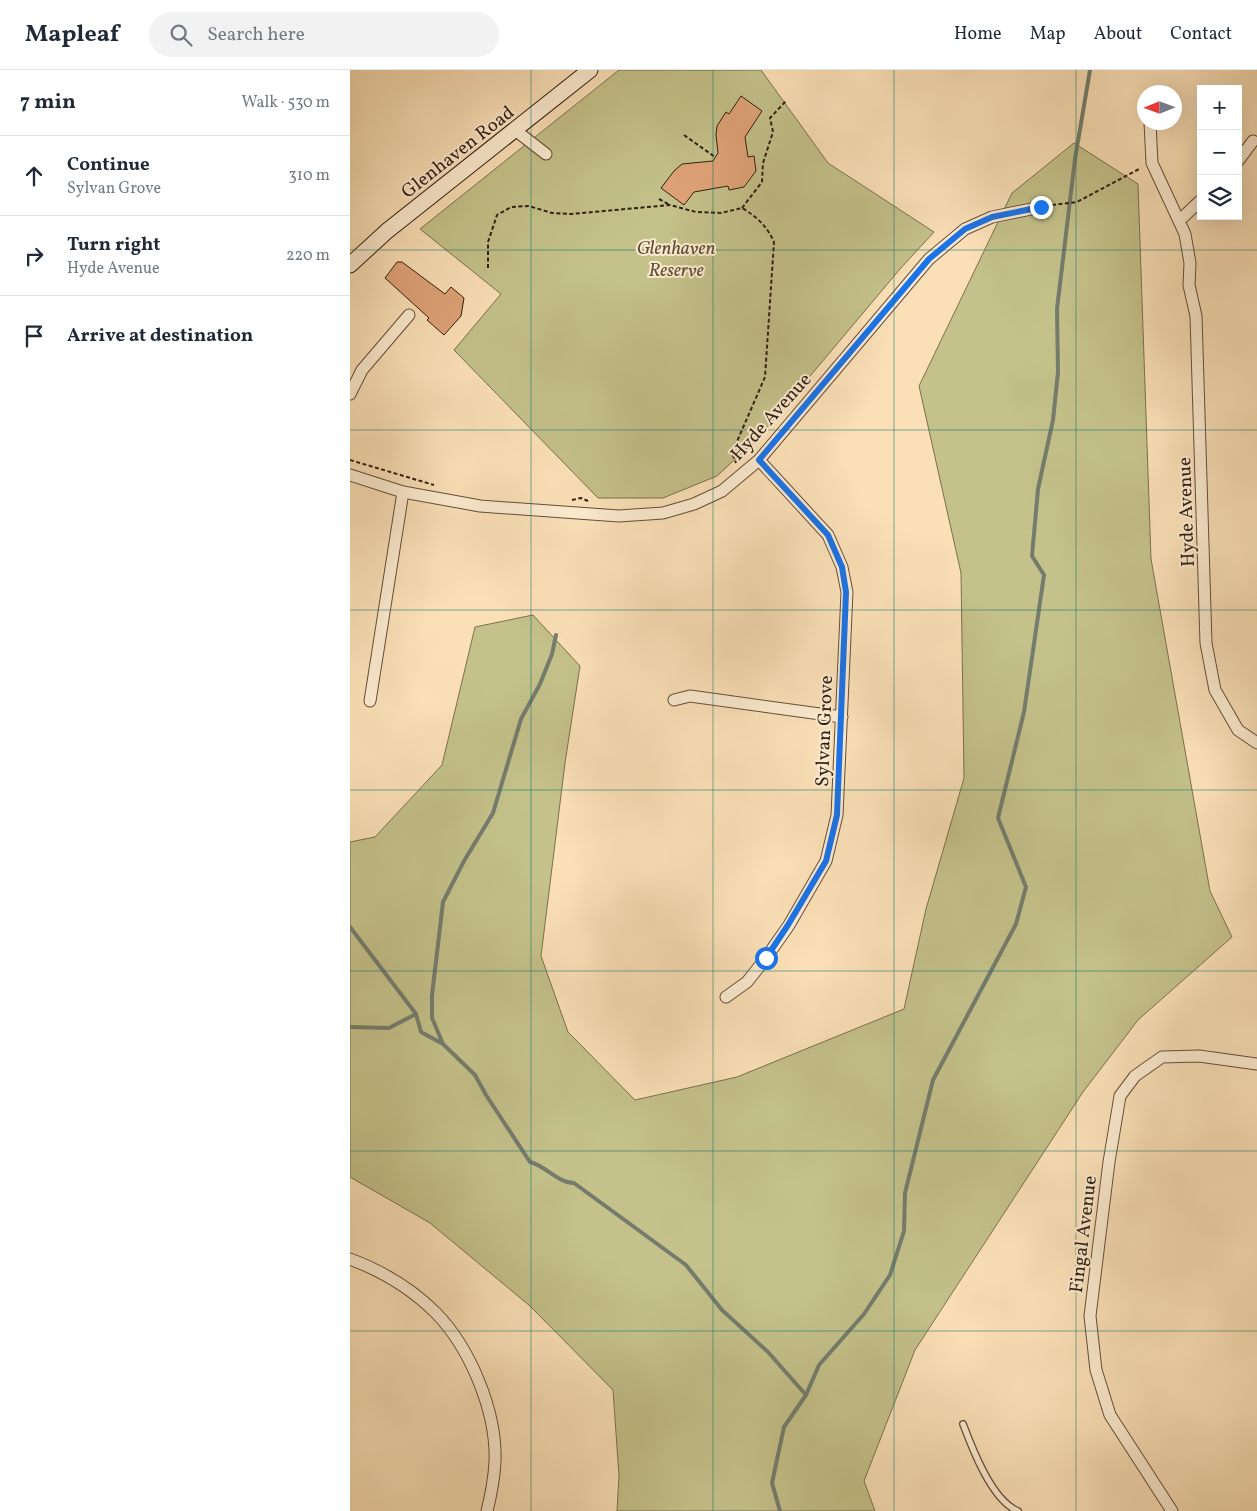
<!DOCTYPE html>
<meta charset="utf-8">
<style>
:root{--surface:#fff;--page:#f2f2f3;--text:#1f2937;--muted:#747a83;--line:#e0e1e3}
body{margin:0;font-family:Vollkorn,serif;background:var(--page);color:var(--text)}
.controls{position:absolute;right:15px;top:15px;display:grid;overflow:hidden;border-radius:0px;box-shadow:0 5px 20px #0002}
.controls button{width:45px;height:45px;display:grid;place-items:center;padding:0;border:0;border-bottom:1px solid var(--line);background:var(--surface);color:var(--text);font:25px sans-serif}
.compass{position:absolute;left:787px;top:15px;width:45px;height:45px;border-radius:50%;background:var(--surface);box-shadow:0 5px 20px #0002;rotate:269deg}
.stop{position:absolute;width:15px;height:15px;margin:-11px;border:4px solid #1a73e8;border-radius:50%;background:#fff}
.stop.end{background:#1a73e8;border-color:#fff;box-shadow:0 1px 5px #0008}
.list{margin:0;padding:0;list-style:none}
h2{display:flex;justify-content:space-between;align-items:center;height:65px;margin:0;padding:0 20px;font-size:21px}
h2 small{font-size:16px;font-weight:400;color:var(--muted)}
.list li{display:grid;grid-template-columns:32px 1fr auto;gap:15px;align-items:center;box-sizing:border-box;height:80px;padding:0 20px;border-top:1px solid var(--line)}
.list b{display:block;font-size:19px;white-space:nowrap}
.list p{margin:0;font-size:16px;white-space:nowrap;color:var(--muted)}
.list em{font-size:16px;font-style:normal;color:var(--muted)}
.icon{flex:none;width:28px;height:28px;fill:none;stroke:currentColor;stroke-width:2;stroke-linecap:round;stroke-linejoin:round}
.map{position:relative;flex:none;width:907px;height:1441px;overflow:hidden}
header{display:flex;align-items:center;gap:30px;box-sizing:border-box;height:70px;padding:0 25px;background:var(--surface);border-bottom:1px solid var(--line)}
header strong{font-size:24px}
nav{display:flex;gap:28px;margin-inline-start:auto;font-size:18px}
.search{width:350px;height:45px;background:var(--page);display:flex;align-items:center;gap:12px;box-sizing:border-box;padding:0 18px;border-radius:28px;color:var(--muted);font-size:19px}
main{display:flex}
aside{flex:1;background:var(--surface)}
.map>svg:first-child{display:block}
.green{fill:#c4c18a;stroke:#7c704e}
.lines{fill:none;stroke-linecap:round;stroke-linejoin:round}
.stream{stroke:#747d6d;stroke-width:4}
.building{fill:#dfa377;stroke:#331e12}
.lane-casing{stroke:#654e3b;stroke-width:8}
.street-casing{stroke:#654e3b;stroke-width:13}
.secondary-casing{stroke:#331e12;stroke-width:17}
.path{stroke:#331e12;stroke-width:2;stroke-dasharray:4 2.5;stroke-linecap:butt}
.lane{stroke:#fcebd0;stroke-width:5.5}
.street{stroke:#fcebd0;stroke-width:11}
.secondary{stroke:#fcebd0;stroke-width:15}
.route{stroke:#1a73e8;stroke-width:6}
.grid{fill:none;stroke:#0f766e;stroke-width:1;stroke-opacity:0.55}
.labels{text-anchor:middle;stroke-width:4;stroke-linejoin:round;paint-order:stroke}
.street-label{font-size:19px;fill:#331e12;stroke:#fcebd0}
.park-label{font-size:19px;font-style:italic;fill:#5e4f36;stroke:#fcebd0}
</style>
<header>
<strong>Mapleaf</strong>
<div class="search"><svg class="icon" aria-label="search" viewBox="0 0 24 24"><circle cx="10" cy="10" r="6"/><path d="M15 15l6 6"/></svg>Search here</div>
<nav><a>Home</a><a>Map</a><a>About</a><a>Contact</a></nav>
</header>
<main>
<aside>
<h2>7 min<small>Walk · 530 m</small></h2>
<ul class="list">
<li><svg class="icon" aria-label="ahead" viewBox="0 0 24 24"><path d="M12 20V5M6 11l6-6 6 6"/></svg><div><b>Continue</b><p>Sylvan Grove</p></div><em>310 m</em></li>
<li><svg class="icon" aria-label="right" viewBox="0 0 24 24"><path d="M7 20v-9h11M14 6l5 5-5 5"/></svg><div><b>Turn right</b><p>Hyde Avenue</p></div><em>220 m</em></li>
<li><svg class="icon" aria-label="arrive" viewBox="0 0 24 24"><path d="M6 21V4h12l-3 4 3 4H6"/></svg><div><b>Arrive at destination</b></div></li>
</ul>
</aside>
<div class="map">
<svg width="907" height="1441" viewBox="0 0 907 1441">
<rect width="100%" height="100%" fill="#fbe0b7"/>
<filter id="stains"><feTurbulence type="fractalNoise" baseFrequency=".004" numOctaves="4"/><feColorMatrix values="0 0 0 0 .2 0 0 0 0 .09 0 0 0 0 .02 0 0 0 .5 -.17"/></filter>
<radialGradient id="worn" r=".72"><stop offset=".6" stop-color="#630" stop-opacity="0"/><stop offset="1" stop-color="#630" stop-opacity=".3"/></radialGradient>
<path class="green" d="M269,0h142l67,93 106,69 -34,37 -142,169 -41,38 -54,22h-65l-144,-148 47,-56 -81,-65z
M724,73l64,41 13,375 59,332 22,46 -94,83 -55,72 -168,258 -51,131 11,30h-258l2,-35 -6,-86 -83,-84 -100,-83 -80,-46v-335l25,-5 67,-72 33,-138 58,-12 47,51 -15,97 -24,193 27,76 67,68 102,-23 167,-68 22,-100 38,-131 -3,-205 -42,-187 93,-193z"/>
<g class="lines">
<path class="stream" d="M0,857l66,87 5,18 22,12 32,31 11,20 44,67c16,4 28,21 44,21l112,82 36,45 46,42 38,43
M0,957l39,1 27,-14
M93,974l-11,-26v-23l11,-93 21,-41 29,-48 28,-94 19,-35 12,-30 4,-19
M430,1441l-8,-28 12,-56 22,-32 13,-30 45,-51 26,-39 14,-44 1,-38 28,-113 83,-156 10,-37 -28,-69 26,-106 20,-137 -12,-19 6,-67 15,-69 5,-48 -1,-63 18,-150 15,-89"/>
</g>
<path class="building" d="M391,26l21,15 -17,26 3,20 6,-1 2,15 -12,16 -15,3 -1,-4 -34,6 -10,13 -23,-17 13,-17 8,-7 31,-3 5,-8 -2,-18 1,-9 9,-14 3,2z
M47,192h5l43,32 6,-7 13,11 -3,18 -17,19 -17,-15 2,-2 -44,-40z"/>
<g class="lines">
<g class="lane-casing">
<path id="lane" d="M613,1354c9,24 29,77 55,87"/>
</g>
<g class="street-casing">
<path id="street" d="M800,52l2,41 33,71 5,29 -1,22 7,31 10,327 9,47 23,40 19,13
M165,60l31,24
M888,91l15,-20
M829,151l22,-21
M0,324l12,-24 47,-55
M0,405l53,17 77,14 139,10 44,-3 31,-9 28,-13 37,-31 170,-201 36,-30 27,-12 49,-10
M324,630l16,-4 152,21
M20,631l33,-209
M376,927l21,-15 19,-24 23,-33 37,-64 11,-46 10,-223 -5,-25 -14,-32 -69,-75
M0,1189c32,12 62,30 86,54 35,36 61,100 59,149 -1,17 -4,33 -8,49
M822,1441l-62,-96 -14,-45 -6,-54 19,-154 11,-66 15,-20 27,-19 37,-1 58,8"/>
</g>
<g class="secondary-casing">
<path id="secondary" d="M0,195l37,-34 203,-161"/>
</g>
<path class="path" d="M334,65l31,22
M309,129l11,6
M702,135l25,-3 64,-34
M392,138l20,-26 1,-19 10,-31 -3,-14 16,-17
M138,198v-26l9,-27 14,-8 18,-1 23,7 19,1 99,-9 26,7 25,1 21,-5c15,9 25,18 32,34l-9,135 -33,76 4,10
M0,390l84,25
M222,430l9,-2 7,3"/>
<use href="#lane" class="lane"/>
<use href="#street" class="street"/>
<use href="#secondary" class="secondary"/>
</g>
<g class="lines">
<path class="route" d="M416,888l22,-33 38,-64 11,-46 9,-223 -4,-25 -14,-32 -69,-75 170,-201 36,-30 27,-12 49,-10"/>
</g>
<path class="grid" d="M181,0v1441M363,0v1441M544,0v1441M726,0v1441M0,180h907M0,360h907M0,540h907M0,720h907M0,901h907M0,1081h907M0,1261h907"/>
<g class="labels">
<g class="street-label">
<text transform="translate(107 81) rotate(-38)" y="7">Glenhaven Road</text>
<text transform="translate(420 346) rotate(-48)" y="7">Hyde Avenue</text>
<text transform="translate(835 442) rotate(-92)" y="7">Hyde Avenue</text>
<text transform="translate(473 661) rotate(-88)" y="7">Sylvan Grove</text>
<text transform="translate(732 1164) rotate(-83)" y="7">Fingal Avenue</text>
</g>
<g class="park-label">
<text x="326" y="184">Glenhaven<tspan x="326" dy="22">Reserve</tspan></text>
</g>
</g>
<rect width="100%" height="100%" filter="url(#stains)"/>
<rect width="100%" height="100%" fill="url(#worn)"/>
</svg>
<div class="controls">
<button>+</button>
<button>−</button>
<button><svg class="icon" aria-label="layers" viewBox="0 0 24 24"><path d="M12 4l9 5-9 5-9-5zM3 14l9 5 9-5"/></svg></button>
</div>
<svg class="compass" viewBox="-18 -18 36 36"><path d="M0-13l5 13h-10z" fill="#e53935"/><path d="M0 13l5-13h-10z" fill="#747a83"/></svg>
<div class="stop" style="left:416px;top:888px"></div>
<div class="stop end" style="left:691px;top:137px"></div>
</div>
</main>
